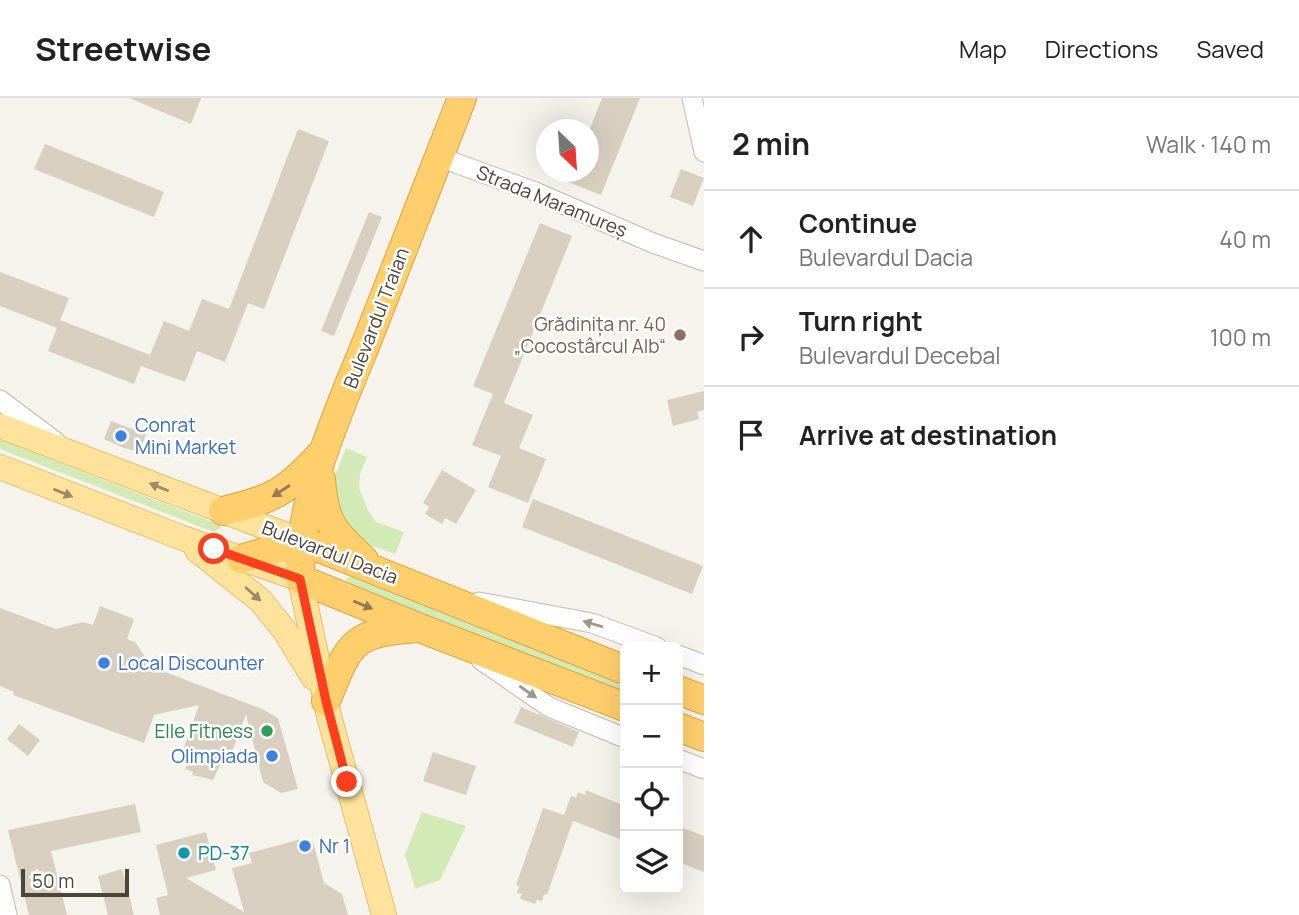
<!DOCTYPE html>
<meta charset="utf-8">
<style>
:root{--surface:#fff;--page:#f2f2f2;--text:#222;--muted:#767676;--line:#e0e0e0}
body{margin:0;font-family:Manrope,sans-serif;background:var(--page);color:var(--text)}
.controls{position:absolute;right:21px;bottom:21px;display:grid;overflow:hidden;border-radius:10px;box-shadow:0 7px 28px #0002}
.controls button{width:63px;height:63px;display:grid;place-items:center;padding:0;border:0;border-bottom:2px solid var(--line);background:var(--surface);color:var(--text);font:35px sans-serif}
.compass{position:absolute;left:536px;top:21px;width:63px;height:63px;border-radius:50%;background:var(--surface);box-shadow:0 7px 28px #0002;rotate:155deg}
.scale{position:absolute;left:21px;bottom:18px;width:108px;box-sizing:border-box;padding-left:7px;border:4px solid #4b4439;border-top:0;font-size:19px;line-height:24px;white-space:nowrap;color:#4b4439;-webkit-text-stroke:5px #fff;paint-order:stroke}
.stop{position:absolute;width:21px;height:21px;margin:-16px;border:5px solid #fc3f1d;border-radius:50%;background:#fff}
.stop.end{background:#fc3f1d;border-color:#fff;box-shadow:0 2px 7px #0008}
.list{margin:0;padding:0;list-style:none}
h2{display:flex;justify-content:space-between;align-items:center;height:91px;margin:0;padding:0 28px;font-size:30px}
h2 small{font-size:23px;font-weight:400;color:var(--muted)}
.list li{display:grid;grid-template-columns:46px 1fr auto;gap:21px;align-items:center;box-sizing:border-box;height:98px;padding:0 28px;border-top:2px solid var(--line)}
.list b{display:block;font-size:26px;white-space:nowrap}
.list p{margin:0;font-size:23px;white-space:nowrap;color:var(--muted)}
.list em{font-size:23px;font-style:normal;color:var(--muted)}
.icon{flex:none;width:38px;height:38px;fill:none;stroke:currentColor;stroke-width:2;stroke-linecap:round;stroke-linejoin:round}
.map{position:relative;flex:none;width:704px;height:817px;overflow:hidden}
header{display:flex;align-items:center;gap:42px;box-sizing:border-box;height:98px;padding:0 35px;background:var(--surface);border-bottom:2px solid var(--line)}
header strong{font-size:33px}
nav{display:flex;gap:38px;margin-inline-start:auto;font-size:24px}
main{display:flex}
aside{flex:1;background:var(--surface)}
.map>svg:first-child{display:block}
.green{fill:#d2eab5}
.building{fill:#d8cfc1}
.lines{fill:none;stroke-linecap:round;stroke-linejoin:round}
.minor-casing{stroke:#c2bbae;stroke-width:21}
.major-casing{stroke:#e6c16a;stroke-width:26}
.highway-casing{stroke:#e0a43c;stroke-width:30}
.minor{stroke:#fff;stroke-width:19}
.major{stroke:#ffe39c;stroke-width:24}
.highway{stroke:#ffcf6e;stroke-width:28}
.oneway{fill:#9c8c66}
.oneway2{fill:#937c4e}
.oneway3{fill:#9c9892}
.route{stroke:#fc3f1d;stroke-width:9}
.education-dot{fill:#8d6e63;stroke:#fff;stroke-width:2.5}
.shop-dot{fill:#3f7fe0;stroke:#fff;stroke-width:2.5}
.leisure-dot{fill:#2e9e5b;stroke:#fff;stroke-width:2.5}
.culture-dot{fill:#0f9aa8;stroke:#fff;stroke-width:2.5}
.labels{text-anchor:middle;stroke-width:5;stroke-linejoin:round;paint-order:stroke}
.street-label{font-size:19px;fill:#4b4439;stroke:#fff}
.education-label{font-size:19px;fill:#785e54;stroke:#fff;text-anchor:end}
.shop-label{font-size:19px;fill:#366cbe;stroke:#fff;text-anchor:start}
.leisure-label{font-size:19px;fill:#27864d;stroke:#fff;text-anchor:end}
.culture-label{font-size:19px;fill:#0d838f;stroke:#fff;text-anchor:start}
</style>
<header>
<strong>Streetwise</strong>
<nav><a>Map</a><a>Directions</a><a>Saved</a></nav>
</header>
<main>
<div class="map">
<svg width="704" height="817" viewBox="0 0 704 817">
<rect width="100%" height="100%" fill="#f6f3ec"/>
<path class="green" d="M0,342l220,85 1,3 -7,4 -214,-83z
M346,350l21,9 -7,17 -1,14 9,22 8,12 28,10 -9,22 -34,-12 -19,-20 -8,-30 1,-16z
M350,478l275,107v9l-274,-107 -6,-5z
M422,714l44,14 -26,54 -25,9 -10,-35z"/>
<path class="building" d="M129,0h72l-10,26z
M602,0h38l-39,97 -33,-13 4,-10h17v-41z
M298,31l31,12 -65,168 -16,-6 -23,59 -28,-11 -12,31 -44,-16 -7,18 -86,-33 12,-31 90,35 14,-34 25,10 13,-32 27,10z
M45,46l119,48 -10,25 -120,-48z
M681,71l23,9 -11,28 -23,-9z
M369,114l13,5 -48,119 -13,-5z
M540,125l32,13 -68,167 29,12 -14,33 27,11 -18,44 -40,-16 13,-31 -29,-11 21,-51 -20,-8z
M0,174l69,26 -12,30 -57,-22z
M704,293v19l-7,2 2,7 -26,7 -6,-26z
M111,323l35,13 -7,18 -15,-4 -20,-9z
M442,372l34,20 -20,34 -11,-6 -3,6 -17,-10 4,-7 -6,-4z
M533,401l170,67 -11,28 -170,-67z
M100,508l34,13 -7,20 8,3 17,25 110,42 16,9 20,71 -17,4 -18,-11 -17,-68 -14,38 -5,-2 -14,30 -21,-5 1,-3 -8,-3 4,-11 -4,-1 2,-5 -4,-2 16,-45 -45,10 -10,28 -131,-48 1,-3 -14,-6v-78l56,21 27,-7 10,3z
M521,609l58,25 -6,15 -59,-24z
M19,626l21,16 -12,16 -21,-17z
M433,654l43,14 -10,29 -43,-14z
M586,692l39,16v35l-52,-20 -26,74 -3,-1 -2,7 -5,-1 -2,4 -15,-5 2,-5 -5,-1 2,-7 -3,-1 27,-77 21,7 7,-19 5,2 2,-6 7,3z
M135,706l6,28 -90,19 16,64h-38l-21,-85z
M678,728l26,10v36l-26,-10z
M206,734l10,38 -30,8 58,34 -12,-44 20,-5 -3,-10 56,-15 8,4 11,41 18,11 6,21h-188l-4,-17 12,-3 -12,-50z
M122,771l12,46h-26l-10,-39z"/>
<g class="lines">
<g class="minor-casing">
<path id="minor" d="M692,0l12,54
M439,59l96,35 118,51 51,18
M0,302l56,42
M479,504l113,21 65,24
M678,557l26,10
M481,562l68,47 76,31
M678,661l26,10
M0,787l7,30"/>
</g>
<g class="major-casing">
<path id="major" d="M0,328l302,115
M0,369l180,70 120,42 29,137 55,199
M197,452l64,51 24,30 28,46"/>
</g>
<g class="highway-casing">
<path id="highway" d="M462,0c-31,78 -60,155 -91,233 -30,76 -73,164 -71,248l120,49 205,79
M321,381c3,44 12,52 43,81
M223,413c51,-12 63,-19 98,-57
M302,443l323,129
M241,461l61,-18
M678,592l26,10
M326,603c24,-59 25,-68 91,-73
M678,629l26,10"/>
</g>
<use href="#minor" class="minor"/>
<use href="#major" class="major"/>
<use href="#highway" class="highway"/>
</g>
<defs><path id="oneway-solid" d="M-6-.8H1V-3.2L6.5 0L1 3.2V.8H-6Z" transform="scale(1.75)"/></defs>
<g class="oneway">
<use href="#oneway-solid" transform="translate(159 389) rotate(-158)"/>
<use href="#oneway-solid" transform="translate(63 395) rotate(22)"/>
<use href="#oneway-solid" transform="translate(253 496) rotate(42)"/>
</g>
<g class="oneway2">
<use href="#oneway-solid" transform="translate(281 393) rotate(147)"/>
<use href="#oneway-solid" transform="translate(363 507) rotate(22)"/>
</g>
<g class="oneway3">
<use href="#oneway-solid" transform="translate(593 526) rotate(-164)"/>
<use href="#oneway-solid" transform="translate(528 594) rotate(35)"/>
</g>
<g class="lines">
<path class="route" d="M214,451l86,30 26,122 21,81"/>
</g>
<circle class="education-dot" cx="680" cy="237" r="7"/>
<g class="shop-dot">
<circle cx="121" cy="338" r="7"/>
<circle cx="104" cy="565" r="7"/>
<circle cx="272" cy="658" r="7"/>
<circle cx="305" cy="748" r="7"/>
</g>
<circle class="leisure-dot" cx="267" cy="633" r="7"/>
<circle class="culture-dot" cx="184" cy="755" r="7"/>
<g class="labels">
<g class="street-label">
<text transform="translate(552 103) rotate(22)" y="7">Strada Maramureș</text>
<text transform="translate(376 220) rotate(-69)" y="7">Bulevardul Traian</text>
<text transform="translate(330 454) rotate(21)" y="7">Bulevardul Dacia</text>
</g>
<g class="education-label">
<text x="666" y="233">Grădinița nr. 40<tspan x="666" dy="22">„Cocostârcul Alb“</tspan></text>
</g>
<g class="shop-label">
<text x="135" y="334">Conrat<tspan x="135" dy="22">Mini Market</tspan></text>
<text x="118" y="572">Local Discounter</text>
<text x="258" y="665" text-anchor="end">Olimpiada</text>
<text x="319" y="755">Nr 1</text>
</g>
<g class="leisure-label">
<text x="253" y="640">Elle Fitness</text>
</g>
<g class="culture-label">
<text x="198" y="762">PD-37</text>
</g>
</g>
</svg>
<div class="controls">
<button>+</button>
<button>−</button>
<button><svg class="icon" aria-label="locate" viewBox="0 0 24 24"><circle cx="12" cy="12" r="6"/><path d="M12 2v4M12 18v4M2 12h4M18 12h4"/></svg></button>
<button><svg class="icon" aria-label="layers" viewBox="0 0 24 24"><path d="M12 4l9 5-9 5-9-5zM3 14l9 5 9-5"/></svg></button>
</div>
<svg class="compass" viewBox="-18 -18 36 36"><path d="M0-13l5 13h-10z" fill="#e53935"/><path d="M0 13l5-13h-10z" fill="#767676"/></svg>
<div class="scale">50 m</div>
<div class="stop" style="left:214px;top:451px"></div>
<div class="stop end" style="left:347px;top:684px"></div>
</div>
<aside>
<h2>2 min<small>Walk · 140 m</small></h2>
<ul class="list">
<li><svg class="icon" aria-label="ahead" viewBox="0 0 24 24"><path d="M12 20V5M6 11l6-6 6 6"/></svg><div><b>Continue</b><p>Bulevardul Dacia</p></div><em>40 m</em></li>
<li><svg class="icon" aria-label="right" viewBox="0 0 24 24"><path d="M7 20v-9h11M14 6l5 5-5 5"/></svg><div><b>Turn right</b><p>Bulevardul Decebal</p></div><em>100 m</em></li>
<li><svg class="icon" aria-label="arrive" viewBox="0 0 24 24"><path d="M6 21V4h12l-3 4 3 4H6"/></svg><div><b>Arrive at destination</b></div></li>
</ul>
</aside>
</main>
